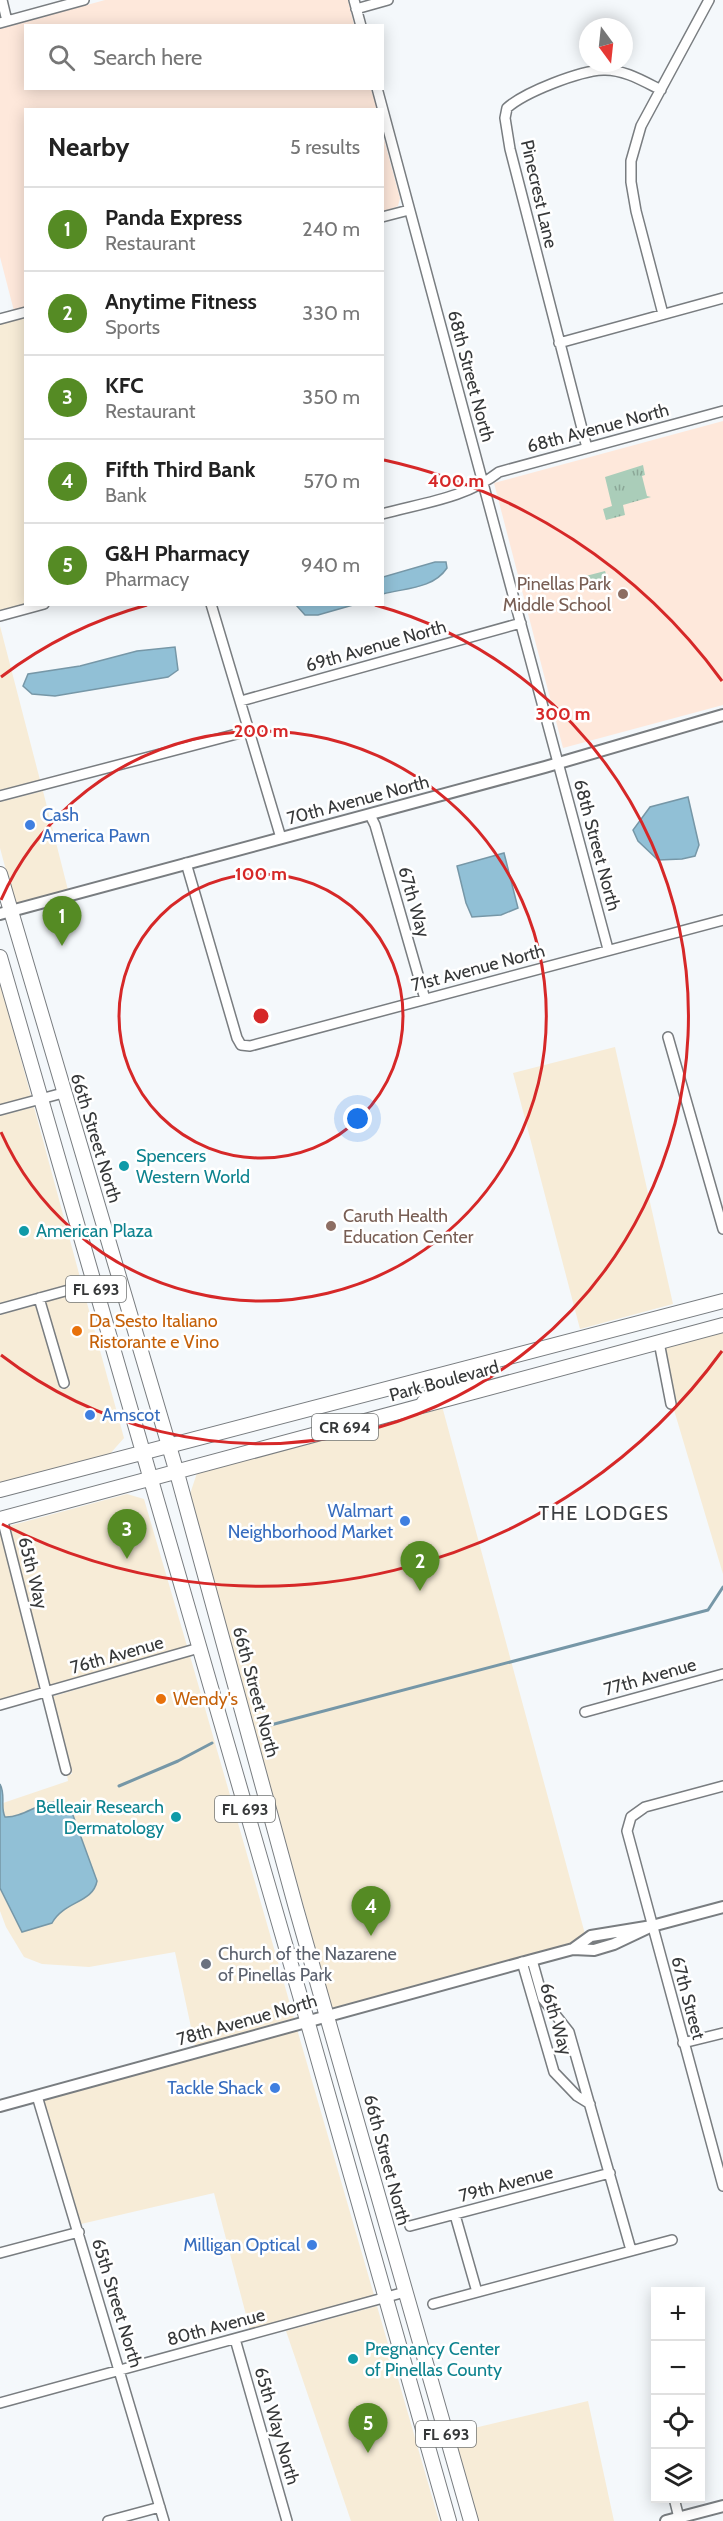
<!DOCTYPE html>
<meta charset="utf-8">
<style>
:root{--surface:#fff;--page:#f6f6f6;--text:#222;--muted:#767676;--line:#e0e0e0;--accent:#558b24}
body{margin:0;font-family:Cabin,sans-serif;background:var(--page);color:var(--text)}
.controls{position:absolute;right:18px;bottom:18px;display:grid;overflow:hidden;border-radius:0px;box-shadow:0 3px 15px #0003}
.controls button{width:54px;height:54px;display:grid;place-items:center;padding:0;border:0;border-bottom:2px solid var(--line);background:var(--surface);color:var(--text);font:30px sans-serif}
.compass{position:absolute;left:579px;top:18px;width:54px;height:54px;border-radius:50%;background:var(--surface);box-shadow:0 3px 15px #0003;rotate:165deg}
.you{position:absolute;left:358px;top:1119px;width:21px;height:21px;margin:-15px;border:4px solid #fff;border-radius:50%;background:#1a73e8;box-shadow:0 0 0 9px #1a73e833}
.badge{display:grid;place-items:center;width:39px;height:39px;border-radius:50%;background:var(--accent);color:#fff;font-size:20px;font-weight:700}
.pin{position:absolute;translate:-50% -50px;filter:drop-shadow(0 2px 3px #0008)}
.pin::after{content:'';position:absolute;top:32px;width:21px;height:18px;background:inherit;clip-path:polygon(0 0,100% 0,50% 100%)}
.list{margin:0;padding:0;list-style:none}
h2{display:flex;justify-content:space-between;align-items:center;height:78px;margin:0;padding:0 24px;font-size:26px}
h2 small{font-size:20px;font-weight:400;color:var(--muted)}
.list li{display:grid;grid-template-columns:39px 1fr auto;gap:18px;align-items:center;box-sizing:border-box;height:84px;padding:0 24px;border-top:2px solid var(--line)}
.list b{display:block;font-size:22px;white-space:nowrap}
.list p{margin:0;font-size:20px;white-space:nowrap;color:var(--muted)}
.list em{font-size:20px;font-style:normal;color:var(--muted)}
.icon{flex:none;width:33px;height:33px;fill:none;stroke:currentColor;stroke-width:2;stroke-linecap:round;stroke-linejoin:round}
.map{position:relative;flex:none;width:723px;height:2521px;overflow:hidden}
.search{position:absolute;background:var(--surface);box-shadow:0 3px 15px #0003;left:24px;top:24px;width:360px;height:66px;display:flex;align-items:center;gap:15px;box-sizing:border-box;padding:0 21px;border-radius:0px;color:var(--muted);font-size:22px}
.panel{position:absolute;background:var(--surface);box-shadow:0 3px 15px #0003;left:24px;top:108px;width:360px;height:498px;border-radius:0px}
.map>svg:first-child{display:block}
.commercial{fill:#f7ecd7}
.education{fill:#fee8db}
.grass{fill:url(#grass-tufts)}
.water{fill:#91c0d6;stroke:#7697a7;stroke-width:1.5}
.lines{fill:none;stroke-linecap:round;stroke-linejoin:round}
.stream{stroke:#7697a7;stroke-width:3}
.minor-casing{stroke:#797d80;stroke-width:12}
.tertiary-casing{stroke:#797d80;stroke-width:14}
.primary-casing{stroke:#797d80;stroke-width:16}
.minor{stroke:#fff;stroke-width:9}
.tertiary{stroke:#fff;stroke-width:10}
.primary{stroke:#fff;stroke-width:14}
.ring{fill:none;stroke:#d62828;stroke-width:3}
.education-dot{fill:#8d6e63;stroke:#fff;stroke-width:2}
.shop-dot{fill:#3f7fe0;stroke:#fff;stroke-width:2}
.culture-dot{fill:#0f9aa8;stroke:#fff;stroke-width:2}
.food-dot{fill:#e8710a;stroke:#fff;stroke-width:2}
.worship-dot{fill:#6b7280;stroke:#fff;stroke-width:2}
.labels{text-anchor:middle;stroke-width:5;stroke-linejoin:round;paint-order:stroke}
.shield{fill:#fff;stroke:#727474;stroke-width:1.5}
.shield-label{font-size:16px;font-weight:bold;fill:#363839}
.street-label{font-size:18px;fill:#363839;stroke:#fff}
.education-label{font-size:18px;fill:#785e54;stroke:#fff;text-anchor:end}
.shop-label{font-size:18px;fill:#366cbe;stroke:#fff;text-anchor:end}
.culture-label{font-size:18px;fill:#0d838f;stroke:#fff;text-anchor:start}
.food-label{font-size:18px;fill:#c56008;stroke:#fff;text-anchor:start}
.worship-label{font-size:18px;fill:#5b616d;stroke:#fff;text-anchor:start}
.neighbourhood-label{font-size:20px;letter-spacing:1.5px;fill:#3b3e41;stroke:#fff}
.centre{fill:#d62828;stroke:#fff;stroke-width:3}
.ring-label{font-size:18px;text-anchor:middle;font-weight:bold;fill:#d62828;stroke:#fff;stroke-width:5;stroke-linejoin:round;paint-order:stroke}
</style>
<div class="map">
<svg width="723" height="2521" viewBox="0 0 723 2521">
<defs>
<pattern id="grass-tufts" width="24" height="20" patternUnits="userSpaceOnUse" patternTransform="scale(1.5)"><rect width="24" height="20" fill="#aacdb9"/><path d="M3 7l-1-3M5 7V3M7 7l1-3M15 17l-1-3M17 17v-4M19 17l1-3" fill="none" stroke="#8ba797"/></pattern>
</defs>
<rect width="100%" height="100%" fill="#f4f8fb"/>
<path class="commercial" d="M25,318v286l-25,7v-287z
M0,626l40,154 -40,10z
M43,791l25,99 -53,14 -15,-56v-46z
M0,982l31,114 -31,9z
M615,1047l58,257 -93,25 -67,-256z
M34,1107l47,174 -81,22v-187z
M84,1292l40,146 -15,17 -109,29v-169l36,-10 25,85 9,-3 -25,-85z
M723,1332v242l-49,-164 3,-2 -12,-61z
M442,1406l143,528 -17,11 -236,63 -143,-511 8,-24z
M127,1494l17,5 43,147 -138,40 -40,-160z
M0,1529l39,160 -39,11z
M190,1656l104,362 -99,28 -20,-94 -86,15 -47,-3 -18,-7 -18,-30 -6,-16v-23l15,32 37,3 6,-11 33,-19 6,-12 -27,-74 -24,-4 -18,9 -18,5h-5l-3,-5 1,-9 65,-22 -1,-6 5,-1 -21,-77z
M297,2029l77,266 -124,35 -36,-137 -133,31 -37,-124z
M377,2306l62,215h-88l-65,-190z
M588,2401l26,120h-136l-25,-88z"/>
<path class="education" d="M105,0h243l6,25 -328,1v62l345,1 6,20 -351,1 -1,197 -11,4 -14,-54v-228z
M382,132l18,66 -2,8 -15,6z
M723,421v284l-160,43 -69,-265z"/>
<path class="grass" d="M643,465l2,10 -3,1 5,20 4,1 -28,8 2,10 -19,5 -3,-11 9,-3 -7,-29z
M605,571l3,9 -23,6 -3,-9z"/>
<path class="water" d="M435,562h11l1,6c-14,21 -42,20 -64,26v-17z
M296,605v-1l57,1 -35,10h-13z
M175,647l3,23 -10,7 -113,19 -23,-2 -9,-8 5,-12 52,-8 57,-15z
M688,797l11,48 -4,11 -13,3 -24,1 -20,-19 -5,-11 17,-23z
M504,853l14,55 -17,7 -29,2 -6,-14 -9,-37z
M0,1784c6,11 0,23 5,33 23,1 44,-26 65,-10l27,74c-4,22 -33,20 -45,42l-30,9 -22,-44z"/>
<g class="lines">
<path class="stream" d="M263,1727l445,-117 15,-23
M119,1786l59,-25 34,-18"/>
<g class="minor-casing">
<path id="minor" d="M2,0l5,21
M354,0l7,26
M356,9l32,-9
M0,23l84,-23
M377,88l231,861
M382,217l27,-7
M663,314l-27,-103 -5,-29v-21l10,-35 68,-126
M0,319l26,-7
M559,343l164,-45
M587,448l-77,-299 -5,-31 2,-10c18,-16 72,-37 96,-38 20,-1 40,11 58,20
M382,514c40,-11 84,-16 117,-42l224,-61
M211,604l70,234
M0,616l44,-12
M241,701l280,-78
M0,796l248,-65
M370,815l5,10 50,174
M186,863l51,175 4,7 9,1 473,-126
M668,1037l55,192
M0,1110l63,-17
M39,1298l25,85
M0,1309l94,-26
M659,1342l12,62
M2,1518l64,252
M0,1705l199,-57
M585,1712l138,-38
M723,1786l-78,21 -14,10 -4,14 96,355
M532,1960l11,39 26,33 62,218
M522,1962l32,110 23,24 13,8
M683,2043l40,-10
M37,2096l127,425
M455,2215l22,77
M410,2226l200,-53
M0,2253l79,-21
M433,2304l239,-64
M235,2339l52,182
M0,2403l405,-111
M674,2498l5,20
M108,2521l52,-14"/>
</g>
<g class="tertiary-casing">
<path id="tertiary" d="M0,914l545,-147 178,-52
M573,1949l18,-13 61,-10 71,-19
M0,2106l532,-146 41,-11 21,1 20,-6 38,-18
M666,2521l57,-15"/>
</g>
<g class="primary-casing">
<path id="primary" d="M0,874l177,599 119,435 175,613
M0,957l307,1063 142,501
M422,1405c11,-20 43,-19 62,-31l2,-10
M0,1490l723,-189
M0,1519l723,-194"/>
</g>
<use href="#minor" class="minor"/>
<use href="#tertiary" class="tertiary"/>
<use href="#primary" class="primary"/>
</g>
<g class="ring">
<circle cx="261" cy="1016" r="142"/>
<path d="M1 900A285 285 0 1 1 1 1132"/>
<path d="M1 677A427 427 0 0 1 147 605M375 605A427 427 0 1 1 1 1355"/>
<path d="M722 1351A570 570 0 0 1 2 1524M384 460A570 570 0 0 1 722 681"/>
</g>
<g class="education-dot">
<circle cx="623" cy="594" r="6"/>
<circle cx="331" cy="1226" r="6"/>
</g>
<g class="shop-dot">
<circle cx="30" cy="825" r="6"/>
<circle cx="90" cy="1415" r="6"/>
<circle cx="405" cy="1521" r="6"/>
<circle cx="275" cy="2088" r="6"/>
<circle cx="312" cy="2245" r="6"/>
</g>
<g class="culture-dot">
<circle cx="124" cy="1166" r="6"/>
<circle cx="24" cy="1231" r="6"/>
<circle cx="176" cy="1817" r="6"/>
<circle cx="353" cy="2359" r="6"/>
</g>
<g class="food-dot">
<circle cx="77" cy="1331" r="6"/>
<circle cx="161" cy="1699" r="6"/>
</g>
<circle class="worship-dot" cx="206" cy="1964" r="6"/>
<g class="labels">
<g class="shield">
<rect x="66" y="1276" width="60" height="26" rx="4.5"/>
<rect x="312" y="1414" width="66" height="26" rx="4.5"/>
<rect x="215" y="1796" width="60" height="26" rx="4.5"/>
<rect x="416" y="2421" width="60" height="26" rx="4.5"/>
</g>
<g class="shield-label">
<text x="96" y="1295">FL 693</text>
<text x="345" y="1433">CR 694</text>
<text x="245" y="1815">FL 693</text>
<text x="446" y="2440">FL 693</text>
</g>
<g class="street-label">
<text transform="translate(539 194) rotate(77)" y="6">Pinecrest Lane</text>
<text transform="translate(471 376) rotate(75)" y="6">68th Street North</text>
<text transform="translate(598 428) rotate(-15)" y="6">68th Avenue North</text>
<text transform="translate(376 646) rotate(-16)" y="6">69th Avenue North</text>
<text transform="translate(358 800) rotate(-15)" y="6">70th Avenue North</text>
<text transform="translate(597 845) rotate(75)" y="6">68th Street North</text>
<text transform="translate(414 902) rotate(74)" y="6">67th Way</text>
<text transform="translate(478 968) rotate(-15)" y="6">71st Avenue North</text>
<text transform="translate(96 1138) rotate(73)" y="6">66th Street North</text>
<text transform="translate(444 1381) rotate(-15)" y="6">Park Boulevard</text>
<text transform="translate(33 1573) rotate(76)" y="6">65th Way</text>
<text transform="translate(117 1655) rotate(-16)" y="6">76th Avenue</text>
<text transform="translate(650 1677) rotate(-16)" y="6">77th Avenue</text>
<text transform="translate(256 1692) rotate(75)" y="6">66th Street North</text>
<text transform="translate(688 1998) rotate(75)" y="6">67th Street</text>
<text transform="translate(556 2019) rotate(74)" y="6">66th Way</text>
<text transform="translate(247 2020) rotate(-16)" y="6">78th Avenue North</text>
<text transform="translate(387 2160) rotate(75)" y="6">66th Street North</text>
<text transform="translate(506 2184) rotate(-15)" y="6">79th Avenue</text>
<text transform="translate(117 2303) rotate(73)" y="6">65th Street North</text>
<text transform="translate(216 2327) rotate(-15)" y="6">80th Avenue</text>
<text transform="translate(277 2426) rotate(74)" y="6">65th Way North</text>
</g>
<g class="education-label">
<text x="611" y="590">Pinellas Park<tspan x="611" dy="21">Middle School</tspan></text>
<text x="343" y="1222" text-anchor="start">Caruth Health<tspan x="343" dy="21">Education Center</tspan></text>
</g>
<g class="shop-label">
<text x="42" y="821" text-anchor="start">Cash<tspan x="42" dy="21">America Pawn</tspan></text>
<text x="102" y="1421" text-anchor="start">Amscot</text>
<text x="393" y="1517">Walmart<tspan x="393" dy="21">Neighborhood Market</tspan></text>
<text x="263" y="2094">Tackle Shack</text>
<text x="300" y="2251">Milligan Optical</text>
</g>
<g class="culture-label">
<text x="136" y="1162">Spencers<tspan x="136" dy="21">Western World</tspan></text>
<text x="36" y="1237">American Plaza</text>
<text x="164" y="1813" text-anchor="end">Belleair Research<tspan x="164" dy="21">Dermatology</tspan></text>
<text x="365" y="2355">Pregnancy Center<tspan x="365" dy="21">of Pinellas County</tspan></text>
</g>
<g class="food-label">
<text x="89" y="1327">Da Sesto Italiano<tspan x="89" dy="21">Ristorante e Vino</tspan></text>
<text x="173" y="1705">Wendy's</text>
</g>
<g class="worship-label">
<text x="218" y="1960">Church of the Nazarene<tspan x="218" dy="21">of Pinellas Park</tspan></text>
</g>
<g class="neighbourhood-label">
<text x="604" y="1520">THE LODGES</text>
</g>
</g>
<circle cx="261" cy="1016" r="9" class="centre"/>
<g class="ring-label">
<text x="456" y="487">400 m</text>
<text x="563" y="720">300 m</text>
<text x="261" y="737">200 m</text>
<text x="261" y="880">100 m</text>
</g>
</svg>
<div class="controls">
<button>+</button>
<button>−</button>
<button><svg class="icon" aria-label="locate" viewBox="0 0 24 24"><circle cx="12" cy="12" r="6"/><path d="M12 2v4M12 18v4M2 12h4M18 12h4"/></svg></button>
<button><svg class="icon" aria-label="layers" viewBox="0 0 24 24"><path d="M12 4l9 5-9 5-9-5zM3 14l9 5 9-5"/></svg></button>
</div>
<svg class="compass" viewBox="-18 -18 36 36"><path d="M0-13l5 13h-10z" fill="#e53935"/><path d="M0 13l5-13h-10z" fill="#767676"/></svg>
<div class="you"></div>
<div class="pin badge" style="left:62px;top:946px">1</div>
<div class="pin badge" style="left:420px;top:1591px">2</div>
<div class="pin badge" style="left:127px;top:1559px">3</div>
<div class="pin badge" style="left:371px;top:1936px">4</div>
<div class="pin badge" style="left:368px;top:2453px">5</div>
<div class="search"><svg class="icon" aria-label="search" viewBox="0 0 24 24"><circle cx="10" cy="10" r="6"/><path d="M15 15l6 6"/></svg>Search here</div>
<section class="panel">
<h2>Nearby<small>5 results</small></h2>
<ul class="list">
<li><span class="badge">1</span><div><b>Panda Express</b><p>Restaurant</p></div><em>240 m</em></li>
<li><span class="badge">2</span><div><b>Anytime Fitness</b><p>Sports</p></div><em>330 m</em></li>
<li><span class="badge">3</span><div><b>KFC</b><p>Restaurant</p></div><em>350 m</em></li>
<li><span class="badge">4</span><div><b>Fifth Third Bank</b><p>Bank</p></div><em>570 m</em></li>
<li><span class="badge">5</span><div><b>G&amp;H Pharmacy</b><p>Pharmacy</p></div><em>940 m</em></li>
</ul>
</section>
</div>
